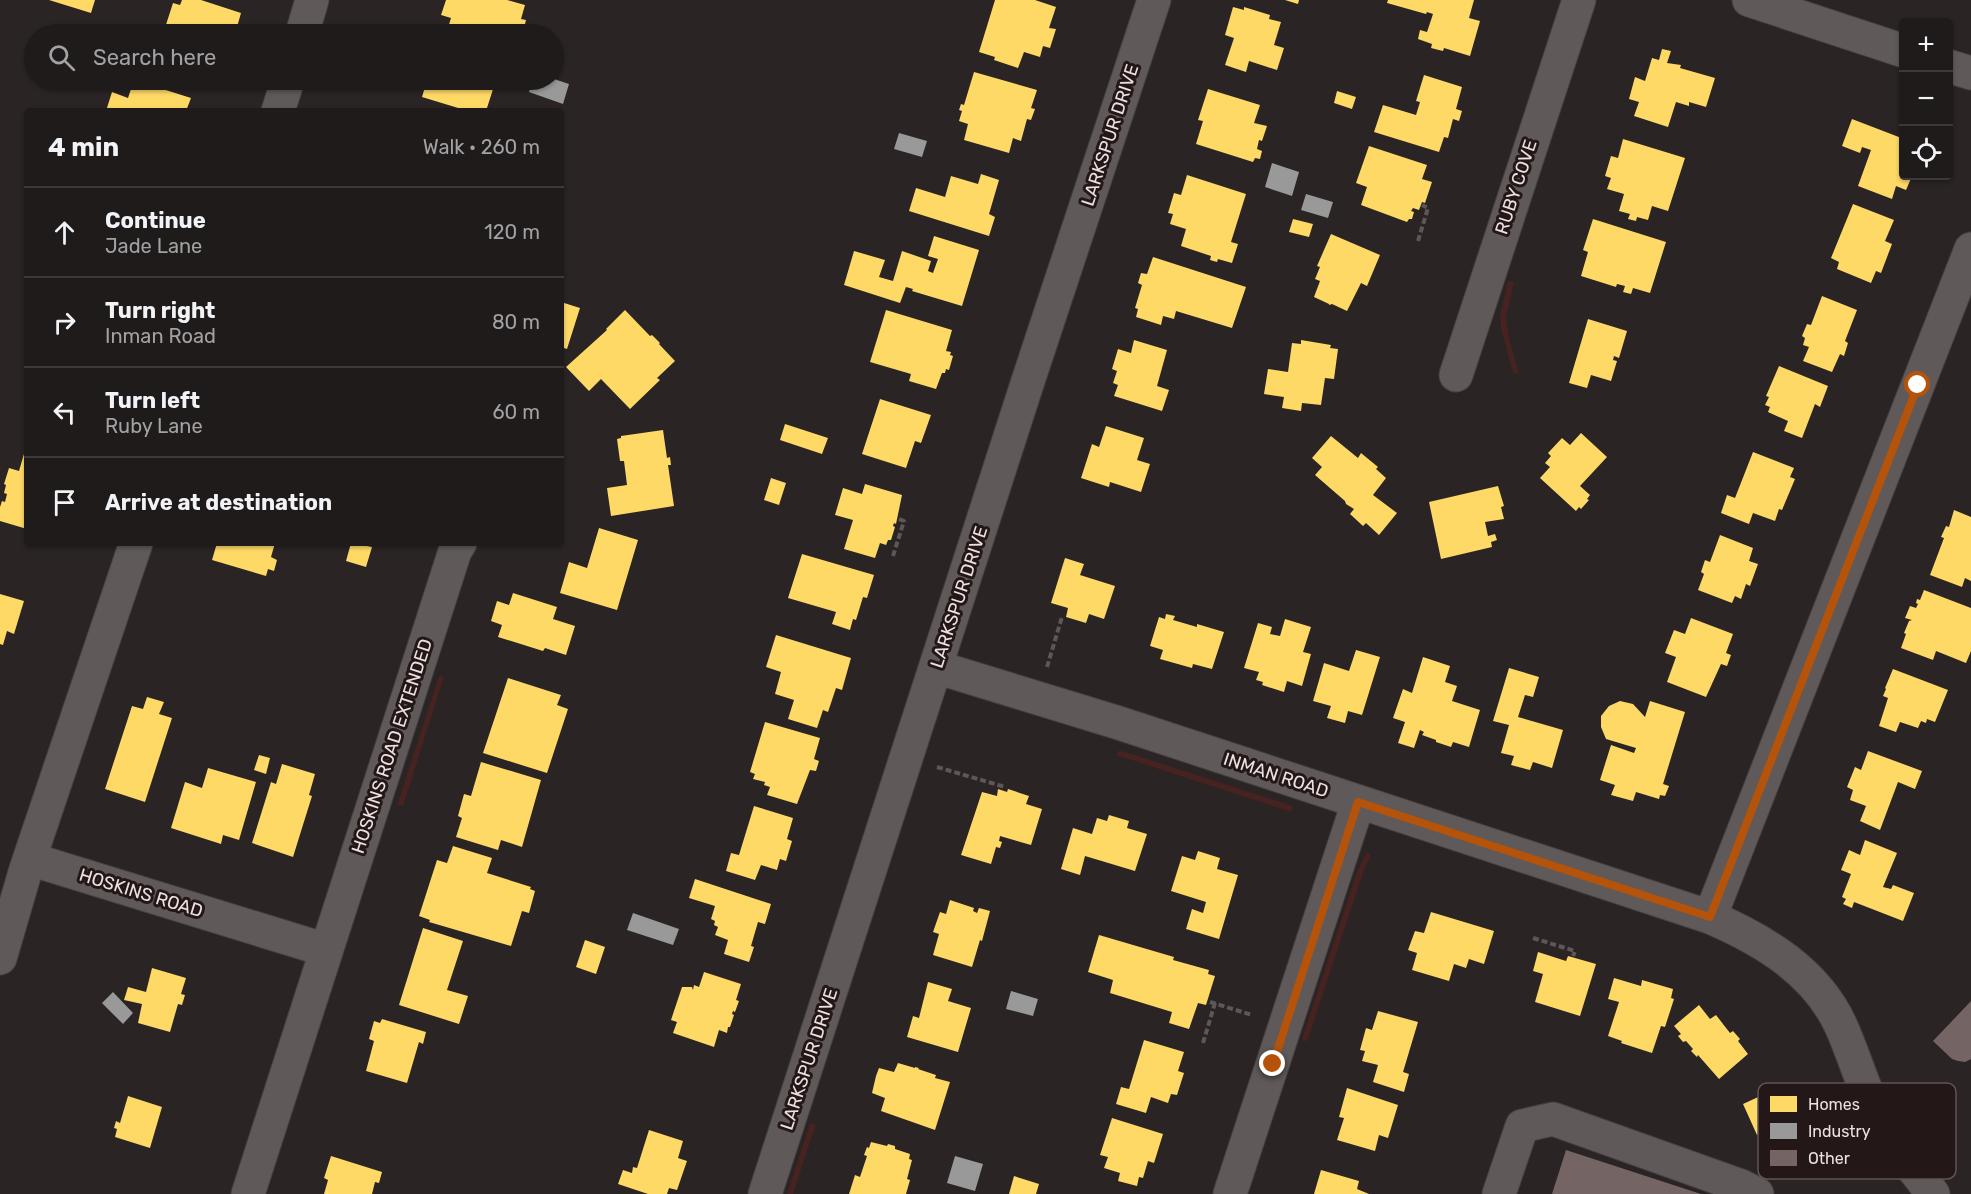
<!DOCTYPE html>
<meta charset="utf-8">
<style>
:root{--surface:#201b1b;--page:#2d2828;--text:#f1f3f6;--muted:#a2a1a3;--line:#3d393a}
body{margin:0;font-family:Rubik,sans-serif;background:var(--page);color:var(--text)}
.controls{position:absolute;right:18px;top:18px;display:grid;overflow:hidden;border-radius:6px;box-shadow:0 2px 4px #0004}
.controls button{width:54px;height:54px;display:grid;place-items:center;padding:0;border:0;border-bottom:2px solid var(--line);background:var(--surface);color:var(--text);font:30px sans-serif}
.stop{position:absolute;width:18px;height:18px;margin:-14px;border:4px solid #b45309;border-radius:50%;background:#fff}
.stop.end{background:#b45309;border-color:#fff;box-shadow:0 2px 6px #0008}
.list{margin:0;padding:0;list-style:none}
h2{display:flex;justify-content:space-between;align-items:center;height:78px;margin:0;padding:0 24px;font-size:26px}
h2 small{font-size:20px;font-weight:400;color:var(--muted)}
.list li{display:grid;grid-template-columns:39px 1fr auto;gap:18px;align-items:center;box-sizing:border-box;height:90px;padding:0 24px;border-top:2px solid var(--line)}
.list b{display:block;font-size:22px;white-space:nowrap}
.list p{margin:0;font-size:20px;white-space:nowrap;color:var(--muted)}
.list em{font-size:20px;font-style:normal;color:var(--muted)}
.icon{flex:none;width:33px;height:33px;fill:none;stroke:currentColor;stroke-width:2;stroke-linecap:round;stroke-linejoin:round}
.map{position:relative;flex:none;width:1971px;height:1194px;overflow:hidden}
.search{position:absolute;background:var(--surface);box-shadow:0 2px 4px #0004;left:24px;top:24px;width:540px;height:66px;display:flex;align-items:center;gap:15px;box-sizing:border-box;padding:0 21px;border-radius:33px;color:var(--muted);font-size:22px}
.panel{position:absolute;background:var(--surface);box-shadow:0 2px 4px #0004;left:24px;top:108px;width:540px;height:438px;border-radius:6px}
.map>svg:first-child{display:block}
.green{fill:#462221}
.homes{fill:#ffd966}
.industry{fill:#999}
.building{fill:#746463}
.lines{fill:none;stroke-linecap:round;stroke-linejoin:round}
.minor-casing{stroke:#464040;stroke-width:35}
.path{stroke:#5d5858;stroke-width:4;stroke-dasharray:6 3;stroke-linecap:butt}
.minor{stroke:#5f5959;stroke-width:33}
.route{stroke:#b45309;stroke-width:8}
.labels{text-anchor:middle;stroke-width:6;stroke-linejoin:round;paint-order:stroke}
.street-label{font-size:18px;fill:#ebe1e0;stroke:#241717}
.key{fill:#241717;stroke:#605453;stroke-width:1.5}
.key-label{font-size:16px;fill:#ebe1e0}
</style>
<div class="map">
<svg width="1971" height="1194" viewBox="0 0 1971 1194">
<rect width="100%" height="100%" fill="#2a2424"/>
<path class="green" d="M1508,281l6,1 -8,36 3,20 10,36 -6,-1 -12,-45 -1,-14z
M439,676l5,1 -41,129 -6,-1z
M1119,750l174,56 -2,6 -175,-57z
M1367,852l4,4 -6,11 -58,175 -5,-3 56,-170z
M810,1123l6,1 -23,70h-6z"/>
<path class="homes" d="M49,0h46l-4,13z
M182,0h19l40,13 -6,21h-72l10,-31 7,2z
M446,0h61l18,5 -4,14 5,1 -2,8 -6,-2 -2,8h-58l-11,-3 4,-13 -10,-3z
M995,0h40l21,7 -7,21 7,1 -6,19 -7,-2 -3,11 -16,-5 -6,16 -24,-8 1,-3 -16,-5z
M1285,0h14l-1,4z
M1388,0h86l-5,18 11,3 -10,35 -26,-8 -1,3 -12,-3 1,-4 -14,-5 2,-9 7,2 6,-18 -6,-2 -1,2 -39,-11z
M1233,7l11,3v-3l26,8 -1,4 12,3 -7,23 10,3 -7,22 -28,-9 -3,11 -21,-7 9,-27 -9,-3z
M1662,49l9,2 -4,12 14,2 -1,3 35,10 -9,29 -17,-5v4l-13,-4 -8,25 -34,-11 5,-14 -10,-3 6,-22 10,4 7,-23 7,2z
M974,72l63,18 -6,18 4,1 -4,11 -4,-1 -6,22 -8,-3 -4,15 -45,-13 4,-16 -9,-3 3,-10 -3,-1 2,-6 3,1z
M1424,75l38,12 -6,22 6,2 -3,10 -6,-2 -5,19 -4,-1 -5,15 -65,-20 9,-27 33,10 4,-13 -4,-1z
M134,80l57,18 -5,13h-80l6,-19 16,6z
M427,80h69l-10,31h-18l-46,-14z
M1208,89l52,16 -6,18 13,3 -5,15 -3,-1 -2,9 5,2 -2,8 -5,-1 -2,4 -57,-18 7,-23 -5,-1z
M1337,91l19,6 -4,12 -18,-6z
M1852,119l52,20v37h8l-6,14 -10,-4 -4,13 -34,-13 13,-36 -9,-3 -2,6 -18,-7z
M1623,139l62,19 -17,53 -16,-5 -4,14 -11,-3 -1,4 -8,-2 2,-5 -11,-3 5,-17 -17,-5 4,-11 -6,-2 6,-20 7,2z
M1369,146l58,19 -5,14 10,3 -7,21 -3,-1 -3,8 -6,-2 -2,3 3,1 -2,7h-3l-2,3 -46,-17 6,-18 -11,-4z
M981,174l18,6 -10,34 6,3 -6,19 -80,-25 7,-23 29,9 6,-21 27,8z
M1187,175l59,19 -15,48 7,2 -6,19 -14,-4 -1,3 -7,-2 1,-4 -30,-10 5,-17 -16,-5 3,-10 -5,-1 6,-20 7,2z
M1853,204l41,16 -9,21 7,3 -11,29 -5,-2 -5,12 -34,-14 2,-7 -8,-4z
M1293,219l20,5 -4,13 -20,-5z
M1593,219l73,23 -16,51 -17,-5 -2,6 -8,-2 2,-6 -8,-2 -1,3 -35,-11 7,-24 -5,-2z
M1331,234l49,21 -13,31 -6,-3 -14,28 -15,-7 -3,1v-1l-15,-7 6,-16 -5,-2 5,-12 -3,-1z
M934,236l45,14 -17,56 -50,-15 1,-2 -7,-2 -6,16 -56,-18 10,-34 31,9 -6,17 14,4 9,-30 29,10 -3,10 5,2 5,-14 -10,-3z
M1153,257l93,30 -14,41 -56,-17 -2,8 -11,-3 -2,9 -25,-8 2,-8 -3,-1 7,-23 -4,-2 3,-10 6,1z
M1822,296l35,14 -12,31 3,2 -4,13 -4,-2 -8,18 -29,-11 6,-14 -6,-2 2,-7 -3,-2 5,-12 4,1z
M561,302l19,6 -13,41 -6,-2z
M625,310l25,26 2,-1 8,8 -1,1 16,17 -18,17 3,2 -30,29 -29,-30 -12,12 -23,-24 41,-37 -1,-1z
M886,310l66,20 -6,21 5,1 -1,3 3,1 -4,14 -3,-1 -1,4h-3l-6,16 -27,-8 2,-7 -41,-12z
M1588,319l39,12 -8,27 -5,-2 -1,4 4,1 -6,20 -20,-6 -4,13 -18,-5z
M1134,340l33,10 -10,36 12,4 -7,21 -48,-15 4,-11 -5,-2 4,-12 -5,-2 6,-20 13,4z
M1301,340l30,5 -1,3 8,1 -4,30 -9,-1 -4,27 -19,-2 -1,8 -19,-3 2,-11 -20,-3 4,-25 20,3 4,-29 9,1z
M1779,366l49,20 -8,21 -5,-3 -13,34 -18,-7 4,-10 -20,-9 2,-5 -5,-2 4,-8 -3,-1z
M880,399l51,16 -10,28 -6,-2 -9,27 -44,-14z
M785,424l43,14 -6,16 -42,-14z
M1106,426l38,12 -7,22 13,4 -9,28 -31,-10 -1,5 -28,-9 11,-34 7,3z
M663,430l4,28 3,-1 1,8h-3l6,41 -63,10 -4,-28 20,-3 -3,-24h-4l-3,-22 4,-1v-2z
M1581,433l26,24 -27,29 10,9 -3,4 2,1 -8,9 -2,-2 -3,4 -36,-33 10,-11 -5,-4 6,-7 -3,-3 14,-15 8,7z
M1331,436l27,22 3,-5 17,14 -2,2 10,9 -13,17 24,18 -18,22 -13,-12 -3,3 -13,-12 4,-5 -8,-5 -1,-3 -30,-26 7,-8 -10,-9z
M26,447h1v82l-27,-8v-14l2,-6 3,1 2,-8 -3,-1 2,-8 -2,-1 5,-16 10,3z
M1753,452l41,16 -4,9 5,2 -13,31 -3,-1 -4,12 -22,-8 -4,11 -28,-11 6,-18 8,3z
M771,478l15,5 -7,22 -15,-5z
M865,484l37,11 -6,29 -2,-1 -1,3 2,1 -4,13h-3l-2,5 -6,-2 -5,15 -31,-9 9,-29 -18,-5 8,-27 19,6z
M1498,486l6,20 -3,1 3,12 -19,3 3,14 7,-2 2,6 -6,2 1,5 -51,12 -12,-57z
M1954,510l17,7v64l-6,-3 -3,9 -32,-12 14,-37 -3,-1 5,-11 3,1z
M599,528l39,12 -21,70 -57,-17 9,-31 18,6z
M1720,535l33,13 -4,13 9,3 -8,22 -4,-2 -5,15 -6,-3 -3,7 -34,-13 6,-16 -3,-2 4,-12 5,2z
M217,543h58l-4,14 6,3 -3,11 -6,-2 -2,7 -54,-16z
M351,543l21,4 -6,20 -20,-6z
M802,554l72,21 -7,23 -4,-1 -7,23 -3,-1 -3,11 -18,-6 4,-12 -48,-14z
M1065,558l19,6 -4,11 35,11 -11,33 -15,-5 -3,9 -20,-6 2,-9 -17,-5z
M1924,590l47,18v43l-5,12 -30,-12 -3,9 -32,-12 5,-14 -2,-1 5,-12 3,-1 -7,-2 5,-12 6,2 2,-4 -2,-1 1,-4 3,1z
M513,593l44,14 -4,12 22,7 -9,29 -21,-7 -2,3 -45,-14 4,-12 -11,-4 6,-20 12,4z
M0,594l24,7 -10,33 -7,-3 -4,14 -3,-1z
M1166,614l9,2 -2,4 24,7v-3l27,8 -12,37 -19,-5 -1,4 -32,-9 3,-9 -13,-4 9,-29 6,2z
M1691,618l42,16 -7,19 5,2 -4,11 -6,-2 -15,33 -39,-15 9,-25 -11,-4 9,-23 11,4z
M1285,619l26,8 -8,25 8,2 -9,32 -15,-5 -3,11 -22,-7 1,-3 -7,-2 3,-8 -15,-4 14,-45 14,4 -2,7 10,2z
M776,635l75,23 -9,32 -6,-2 -8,24 -5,-2 -6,18 -29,-9 6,-19 -19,-6 6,-22 -15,-5z
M1356,650l24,7 -18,58 -14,-4 -3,12 -18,-5 4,-12 -18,-5 11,-38 25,8z
M1423,657l27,9 -5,16 12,4 -5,15 28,9 -11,37 -16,-5 -2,5 -15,-5v-2l-14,-5 2,-3 -4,-2 -6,18 -16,-5 7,-21 -12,-4 10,-29 9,4z
M1509,668l30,9 -6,20 -8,-2 -7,22 45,13 -11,38 -19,-6 -3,8 -19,-5 3,-9 -13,-3 8,-28 -16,-4z
M1893,669l55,21 -13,32 -8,-3 -1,4 -5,-2 -3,7 -18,-6 -4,10 -17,-6 9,-28 -5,-2 3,-7 -1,-1z
M508,678l53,17 -4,10 11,4 -21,64 -64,-20z
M147,697l17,5 -5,12 13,4 -27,84 -40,-13 27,-83 11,3z
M1620,701l13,3 12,13 5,-16 35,11 -22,72 6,2 -4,10 -5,-1 -1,4 -23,-7 -3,9 -22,-6 4,-10 -15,-5 11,-35 23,8 2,-5 -30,-9 -5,-12v-11l8,-10z
M765,722l55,16 -6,21 5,2 -3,10 -6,-1 -13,34 -30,-9 3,-8 -6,-2 1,-3 -12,-3 2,-5 -5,-2z
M1868,751l54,20 -7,18 -17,-7 -18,48 -20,-9 6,-15 -16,-6 3,-10 -6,-3 8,-20 6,3z
M259,755l11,3 -4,16 -12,-4z
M481,762l60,18 -19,67 -21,-7 -3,10 -42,-13 6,-19 -4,-2 6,-22 7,2z
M282,764l33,10 -6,21 3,1 -19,61 -41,-14 19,-61 5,2z
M208,768l48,14 -17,58 -16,-5 -2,9 -50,-16 14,-46 17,6z
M998,789l9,3 1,-3 21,7 -3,8 16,5 -11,36 -31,-9 -1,5 3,1 -2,6 -4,-1 -5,17 -30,-9 21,-63 15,4z
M754,806l39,12 -6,21 5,2 -6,20 -6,-2 -3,11 -16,-5 -6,15 -29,-9 5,-18 8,2z
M1109,815l20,6 -2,7 20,6 -12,37 -50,-15 -5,19 -19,-6 12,-41 19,6 5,-16 10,3z
M1865,840l32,13 -14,34 8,2 2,-4 21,8 -11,28 -49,-19 -2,6 -9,-4 3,-5 -4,-2 9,-23 -10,-4 8,-20 11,5z
M453,846l39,12 -5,15 44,14 -1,2 5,2 -6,22 -7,-2 -11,35 -82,-24 1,-2 -11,-4 18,-56 10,3z
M1198,851l22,7 -3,11 21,6 -19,64 -33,-10 6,-20 11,4 3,-11 -35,-11 11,-35 13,4z
M695,879l76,25 -6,20 -7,-2 -7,24 3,1 -5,15 -25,-8 4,-14 -13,-5 3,-8 -4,-2 1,-4 -4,-2 4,-13 -26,-8z
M950,900l24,8 -1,3 4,2 2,-5 11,3 -8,30 -2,-1 -8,27 -39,-12 6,-21 -6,-2 7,-20 6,2z
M1431,912l63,19 -10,33 -15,-5 -3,9 -12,-4 -5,17 -37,-11 5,-17 -9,-3 7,-19 9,2z
M423,928l40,13 -16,49 21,6 -9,28 -60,-19z
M1099,935l75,22 -1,3 36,10 -1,4 7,2 -9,29 -8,-2 -9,26 -20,-6 3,-11 -62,-19 3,-13 -25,-8z
M585,940l20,7 -9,27 -20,-7z
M1538,952l28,9 2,-5 28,8 -16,52 -45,-14 8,-28 -10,-3z
M152,968l34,10 -5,16 4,1 -3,10 -4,-1 -8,28 -32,-9 4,-19 -18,-4 4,-13 18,5z
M704,972l37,12 -5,16 3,1 -4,11 -2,-1 -1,3 2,1 -4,12h-2l-1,6 -8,-3 -5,17 -41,-14 4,-11 -6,-2 11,-33h10l1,3 1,-5 5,2z
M1614,978l27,8 1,-6 31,9 -2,9 3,1 -9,28 -4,-1 -9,27 -31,-10 1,-2 -14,-5 11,-34 -11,-3z
M928,982l24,7 -4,12 23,7 -13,44 -51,-15 6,-21 6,2z
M1699,1005l11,14 6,-4 14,18 3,-2 7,8 -2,2 10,13 -29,25 -21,-24 -1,2 -6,-6 2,-2 -7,-8 -3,1 -5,-6 3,-2 -7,-8z
M1378,1011l40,11 -15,50 6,2 -5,18 -31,-10 5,-17 -16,-4 3,-10 -5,-1 6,-22 6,2z
M382,1019l44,13 -3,12 -4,-2 -12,41 -41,-12 8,-30 -5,-2 5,-18 6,2z
M1144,1040l40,12 -6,19 6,2 -7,22 -6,-1 -3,9 -17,-6 -5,16 -30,-9 5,-17 8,2z
M898,1063l17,5v-1l4,1 -1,1 18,6 -1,3 15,4 -15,48 -54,-19 4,-13 -13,-5 4,-17 3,-8 15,4z
M1785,1086l14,30 -42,19 -14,-31 37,-17 1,2z
M1347,1088l51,17 -10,33 -9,-3 -4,16 -38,-11 7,-22 -5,-1z
M128,1096l34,11 -12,41 -35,-11 2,-8 -3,-1 2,-7 4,2z
M1112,1118l51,16 -9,29 -6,-2 -5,17 -4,-1 -2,9 -19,-5 2,-8 -16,-5 4,-11 -8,-2z
M649,1130l34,11 -5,17 9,3 -10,29 -8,-2 -2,6h-19l-30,-10 5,-14 9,3 1,-6 4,1z
M871,1142l16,4 1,-2 7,2v3l15,5 -1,5 3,1 -5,19 3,1 -4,14h-57l6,-19 5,2 7,-21 -3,-1 3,-8 2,1z
M331,1156l51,16 -3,11 -4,-1 -3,12h-48l4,-14 -4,-2z
M1321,1170l38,11 -2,8 12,5h-55z
M1014,1176l25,8 -3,10h-27z"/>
<path class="industry" d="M554,79l15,5 -6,20 -34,-12 4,-12z
M899,133l28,8 -5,16 -28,-8z
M1272,163l27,9 -7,24 -27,-9z
M1306,194l27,8 -5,16 -27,-8z
M633,913l46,16 -6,16 -46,-15z
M1011,991l27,8 -5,17 -27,-7z
M113,992l20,21 -10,11 -21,-21z
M955,1156l28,8 -8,27 -28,-8z"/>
<path class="building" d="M1971,1001v58l-6,3 -7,-1 -6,-2 -19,-18z
M1566,1150l135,44h-149z"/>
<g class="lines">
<g class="minor-casing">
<path id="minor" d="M1749,0l155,51
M302,34l10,-34
M1948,66l23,7
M278,111l10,-31
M1456,375l123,-375
M936,667l183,56 591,194c53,23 106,54 131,109 13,29 22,61 36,90 15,28 37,53 56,78
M30,859l296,91
M1710,917l261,-668
M0,958l26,-89 110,-326
M248,1194l207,-643 5,-8
M765,1194l263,-813 126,-381
M1230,1194l128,-391
M1499,1194l23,-68 31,-7 188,67 16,8"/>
</g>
<path class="path" d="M1418,241l10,-33 -6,-3
M893,556l11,-35 -5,-2
M1047,667l15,-50
M937,767l68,20
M1533,938l42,13 -2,5
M1210,1002l42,13
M1203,1043l12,-40"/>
<use href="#minor" class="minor"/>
</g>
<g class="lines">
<path class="route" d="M1273,1064l85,-262 352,115 208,-532"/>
</g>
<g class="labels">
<g class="street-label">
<text transform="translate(1110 135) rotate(-72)" y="6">LARKSPUR DRIVE</text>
<text transform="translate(1516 187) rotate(-72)" y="6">RUBY COVE</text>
<text transform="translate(959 597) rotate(-72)" y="6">LARKSPUR DRIVE</text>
<text transform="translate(392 746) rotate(-72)" y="6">HOSKINS ROAD EXTENDED</text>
<text transform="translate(1276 775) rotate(18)" y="6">INMAN ROAD</text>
<text transform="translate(141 893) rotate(17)" y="6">HOSKINS ROAD</text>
<text transform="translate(809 1059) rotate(-72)" y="6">LARKSPUR DRIVE</text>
</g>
</g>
<rect x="1758" y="1083" width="198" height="96" rx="9" class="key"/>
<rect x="1770" y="1096" width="27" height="16" fill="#ffd966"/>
<rect x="1770" y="1123" width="27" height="16" fill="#999"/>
<rect x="1770" y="1150" width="27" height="16" fill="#746463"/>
<g class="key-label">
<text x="1808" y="1110">Homes</text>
<text x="1808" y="1137">Industry</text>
<text x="1808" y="1164">Other</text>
</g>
</svg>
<div class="controls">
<button>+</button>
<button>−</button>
<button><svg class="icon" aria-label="locate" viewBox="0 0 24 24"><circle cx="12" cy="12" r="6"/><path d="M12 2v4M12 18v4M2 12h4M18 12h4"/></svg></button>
</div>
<div class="stop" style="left:1918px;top:385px"></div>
<div class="stop end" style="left:1273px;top:1064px"></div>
<div class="search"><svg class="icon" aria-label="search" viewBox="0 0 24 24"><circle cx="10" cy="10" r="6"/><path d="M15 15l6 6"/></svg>Search here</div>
<section class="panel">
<h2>4 min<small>Walk · 260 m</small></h2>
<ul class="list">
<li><svg class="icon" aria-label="ahead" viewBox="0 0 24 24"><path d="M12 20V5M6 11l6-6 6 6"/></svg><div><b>Continue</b><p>Jade Lane</p></div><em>120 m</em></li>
<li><svg class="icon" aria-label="right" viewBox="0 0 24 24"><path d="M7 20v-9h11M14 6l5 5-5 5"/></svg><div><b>Turn right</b><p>Inman Road</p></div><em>80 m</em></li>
<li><svg class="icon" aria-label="left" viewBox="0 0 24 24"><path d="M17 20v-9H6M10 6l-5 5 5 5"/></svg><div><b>Turn left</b><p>Ruby Lane</p></div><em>60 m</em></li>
<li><svg class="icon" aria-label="arrive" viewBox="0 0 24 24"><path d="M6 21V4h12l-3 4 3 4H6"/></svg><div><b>Arrive at destination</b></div></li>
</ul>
</section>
</div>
